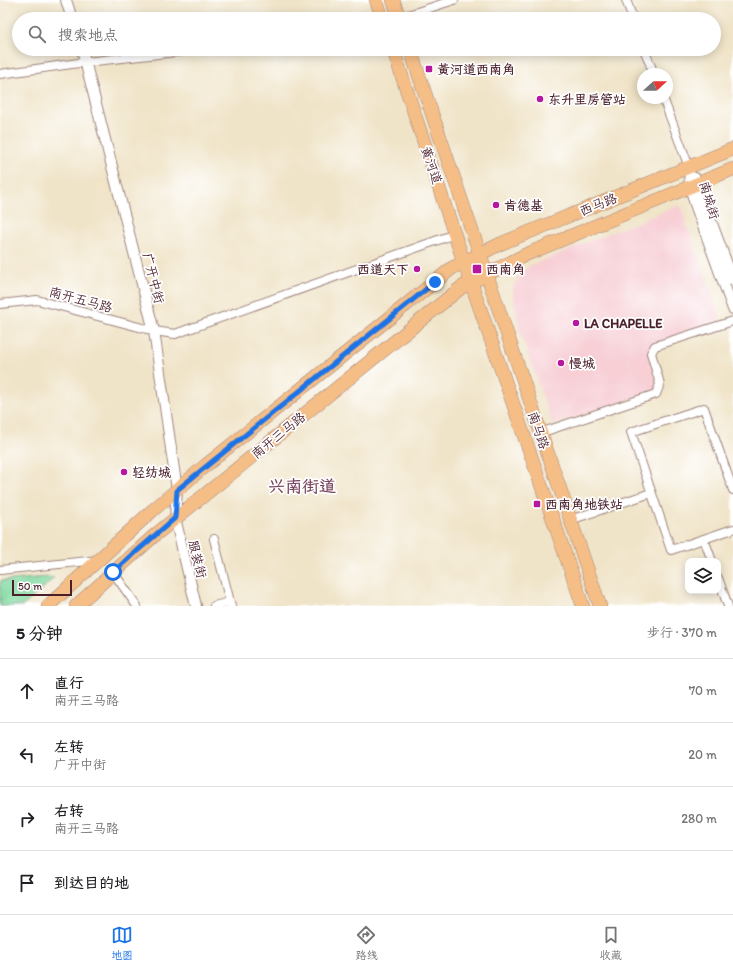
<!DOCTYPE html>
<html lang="zh">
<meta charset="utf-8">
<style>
:root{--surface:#fff;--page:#f2f2f2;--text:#202124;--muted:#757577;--line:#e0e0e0;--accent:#1a73e8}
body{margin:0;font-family:Itim,"LXGW WenKai TC",sans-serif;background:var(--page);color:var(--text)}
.controls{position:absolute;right:12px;bottom:12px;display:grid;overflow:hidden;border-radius:8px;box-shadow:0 2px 10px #0003}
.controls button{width:36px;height:36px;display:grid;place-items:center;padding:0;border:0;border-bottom:1px solid var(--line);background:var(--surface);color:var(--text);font:20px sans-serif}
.compass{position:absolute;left:637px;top:68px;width:36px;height:36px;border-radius:50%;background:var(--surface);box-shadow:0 2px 10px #0003;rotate:69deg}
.scale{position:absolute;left:12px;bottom:10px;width:60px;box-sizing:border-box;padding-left:4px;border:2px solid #4a1f2b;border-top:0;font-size:11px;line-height:14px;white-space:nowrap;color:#4a1f2b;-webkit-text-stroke:3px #fff;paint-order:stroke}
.stop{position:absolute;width:12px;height:12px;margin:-9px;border:3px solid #1a73e8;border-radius:50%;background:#fff}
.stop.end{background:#1a73e8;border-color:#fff;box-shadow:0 1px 4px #0008}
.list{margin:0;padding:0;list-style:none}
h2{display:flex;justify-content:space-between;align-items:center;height:52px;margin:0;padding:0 16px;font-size:17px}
h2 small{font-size:13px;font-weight:400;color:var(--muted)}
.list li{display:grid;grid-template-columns:26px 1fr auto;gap:12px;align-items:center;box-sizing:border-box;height:64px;padding:0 16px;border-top:1px solid var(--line)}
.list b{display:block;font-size:15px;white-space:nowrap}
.list p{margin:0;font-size:13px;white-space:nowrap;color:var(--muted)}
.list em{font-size:13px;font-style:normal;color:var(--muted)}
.icon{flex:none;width:22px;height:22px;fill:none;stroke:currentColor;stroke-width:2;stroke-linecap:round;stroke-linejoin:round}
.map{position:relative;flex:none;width:733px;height:606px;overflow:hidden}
.search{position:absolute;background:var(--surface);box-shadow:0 2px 10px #0003;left:12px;right:12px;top:12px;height:44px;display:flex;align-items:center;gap:10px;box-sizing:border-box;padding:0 14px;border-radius:22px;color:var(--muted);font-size:15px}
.sheet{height:308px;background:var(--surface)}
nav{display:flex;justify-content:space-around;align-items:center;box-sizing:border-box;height:56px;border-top:1px solid var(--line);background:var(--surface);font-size:11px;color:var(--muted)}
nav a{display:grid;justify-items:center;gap:2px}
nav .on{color:var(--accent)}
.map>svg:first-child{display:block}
.built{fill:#f7cfd5}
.green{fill:#7ed89e;stroke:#647c64}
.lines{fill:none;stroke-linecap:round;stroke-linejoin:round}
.minor-casing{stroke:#9d827a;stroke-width:10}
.tertiary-casing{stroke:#9d827a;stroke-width:12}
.primary-casing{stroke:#9d827a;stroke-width:14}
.minor{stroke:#fff;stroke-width:8}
.tertiary{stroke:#fff;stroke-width:10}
.primary{stroke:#f6be87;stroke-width:13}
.route{stroke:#1a73e8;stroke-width:5}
.poi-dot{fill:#b5179e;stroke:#fff;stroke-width:1.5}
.labels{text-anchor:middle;stroke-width:3.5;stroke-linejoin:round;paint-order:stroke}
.poi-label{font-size:13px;font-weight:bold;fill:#4a1f2b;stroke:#fff;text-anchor:start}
.street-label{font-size:13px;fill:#4a1f2b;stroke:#fff}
.district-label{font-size:17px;font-weight:bold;fill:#7a4760;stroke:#fff}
</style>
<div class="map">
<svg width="733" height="606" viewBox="0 0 733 606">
<rect width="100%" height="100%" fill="#fff"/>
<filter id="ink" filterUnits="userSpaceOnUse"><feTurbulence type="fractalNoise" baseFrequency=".025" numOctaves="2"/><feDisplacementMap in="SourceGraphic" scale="8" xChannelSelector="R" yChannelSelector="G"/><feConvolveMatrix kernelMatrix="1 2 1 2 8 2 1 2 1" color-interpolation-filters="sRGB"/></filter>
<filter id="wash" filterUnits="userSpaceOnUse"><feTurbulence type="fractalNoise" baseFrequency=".012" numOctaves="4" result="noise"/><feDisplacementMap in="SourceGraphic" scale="16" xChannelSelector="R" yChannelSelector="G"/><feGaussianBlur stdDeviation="0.9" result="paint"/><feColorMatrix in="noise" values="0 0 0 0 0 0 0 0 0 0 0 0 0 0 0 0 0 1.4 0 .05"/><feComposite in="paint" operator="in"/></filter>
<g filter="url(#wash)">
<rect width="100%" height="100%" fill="#f0e4c8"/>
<path class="built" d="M680,205l42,118 -74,28 11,39 -106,35 -34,-96 -6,-32v-9l7,-15 11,-8z"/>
<path class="green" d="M48,577l6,1 -31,28h-23v-25z"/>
</g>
<g filter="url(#ink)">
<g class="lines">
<g class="minor-casing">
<path id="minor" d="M626,0l7,19
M396,19l58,-19
M644,49l10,25
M0,74l86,-12 117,-13
M663,98l26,69
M0,304l37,-4 117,31 21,3 280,-100
M540,433l116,-39 4,-10 -9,-31 4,-7 78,-25
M733,490l-29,-82 -73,24 40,118 62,-21
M570,520l81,-27
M214,539l17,67
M704,539l8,22
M0,570l98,-10
M113,572l24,34
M718,578l10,28
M214,606l16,-4"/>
</g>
<g class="tertiary-casing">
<path id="tertiary" d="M66,0l6,19
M82,49l72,282 23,159 -2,28 21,88
M689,167l1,20 5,17 38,105
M695,178l38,102"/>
</g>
<g class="primary-casing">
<path id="primary" d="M376,0l7,19
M393,0l7,19
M393,49l64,193 126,364
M410,49l190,557
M48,606l105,-96 52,-44 247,-198 48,-24 233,-95
M76,606l79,-71 307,-248 63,-32 208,-86"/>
</g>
<use href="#minor" class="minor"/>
<use href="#tertiary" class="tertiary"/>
<use href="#primary" class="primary"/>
</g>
</g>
<g class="lines" filter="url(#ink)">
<path class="route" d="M113,572l62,-54 2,-28 258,-208"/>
</g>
<g class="poi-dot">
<rect x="425" y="65" width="8" height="8" rx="2"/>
<circle cx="540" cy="99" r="4"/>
<circle cx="496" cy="205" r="4"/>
<circle cx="417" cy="269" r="4"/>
<rect x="472" y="264" width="10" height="10" rx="2"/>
<circle cx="576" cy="323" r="4"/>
<circle cx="561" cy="363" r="4"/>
<circle cx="124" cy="472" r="4"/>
<rect x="533" y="500" width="8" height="8" rx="2"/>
</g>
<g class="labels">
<g class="poi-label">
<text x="437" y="74">黄河道西南角</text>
<text x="548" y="104">东升里房管站</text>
<text x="504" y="210">肯德基</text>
<text x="409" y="274" text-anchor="end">西道天下</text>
<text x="486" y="274">西南角</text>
<text x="584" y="328">LA CHAPELLE</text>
<text x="569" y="368">慢城</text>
<text x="132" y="477">轻纺城</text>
<text x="545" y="509">西南角地铁站</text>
</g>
<g class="street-label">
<text transform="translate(432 165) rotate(71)" y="5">黄河道</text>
<text transform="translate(710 200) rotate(73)" y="5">南城街</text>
<text transform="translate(598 204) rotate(-22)" y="5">西马路</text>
<text transform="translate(154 278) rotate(76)" y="5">广开中街</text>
<text transform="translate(81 299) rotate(15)" y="5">南开五马路</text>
<text transform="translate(539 430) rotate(71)" y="5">南马路</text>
<text transform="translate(278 435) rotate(-39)" y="5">南开三马路</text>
<text transform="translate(198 559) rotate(76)" y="5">服装街</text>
</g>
<g class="district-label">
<text x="302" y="492">兴南街道</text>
</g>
</g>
</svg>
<div class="controls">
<button><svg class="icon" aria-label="layers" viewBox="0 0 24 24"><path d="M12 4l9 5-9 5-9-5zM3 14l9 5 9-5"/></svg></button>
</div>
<svg class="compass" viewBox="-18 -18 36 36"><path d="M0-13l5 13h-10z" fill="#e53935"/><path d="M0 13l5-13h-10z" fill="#757577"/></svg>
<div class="scale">50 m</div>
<div class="stop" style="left:113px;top:572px"></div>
<div class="stop end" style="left:435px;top:282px"></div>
<div class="search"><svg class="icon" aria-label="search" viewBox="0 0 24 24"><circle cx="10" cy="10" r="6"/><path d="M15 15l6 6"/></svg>搜索地点</div>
</div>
<section class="sheet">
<h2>5 分钟<small>步行 · 370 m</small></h2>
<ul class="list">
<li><svg class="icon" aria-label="ahead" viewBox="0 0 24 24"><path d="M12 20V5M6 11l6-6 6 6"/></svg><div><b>直行</b><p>南开三马路</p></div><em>70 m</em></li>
<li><svg class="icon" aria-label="left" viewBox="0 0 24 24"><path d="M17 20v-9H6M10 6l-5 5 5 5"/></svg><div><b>左转</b><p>广开中街</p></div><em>20 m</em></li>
<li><svg class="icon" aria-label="right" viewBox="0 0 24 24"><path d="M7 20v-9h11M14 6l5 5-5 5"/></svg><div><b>右转</b><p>南开三马路</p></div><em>280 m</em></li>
<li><svg class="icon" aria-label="arrive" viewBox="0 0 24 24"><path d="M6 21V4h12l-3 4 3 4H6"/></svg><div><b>到达目的地</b></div></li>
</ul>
</section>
<nav>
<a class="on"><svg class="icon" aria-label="map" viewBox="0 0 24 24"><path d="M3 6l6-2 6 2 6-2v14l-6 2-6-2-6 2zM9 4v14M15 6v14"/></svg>地图</a>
<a><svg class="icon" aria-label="directions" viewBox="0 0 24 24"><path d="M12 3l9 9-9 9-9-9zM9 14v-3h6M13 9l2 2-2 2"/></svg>路线</a>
<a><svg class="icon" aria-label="saved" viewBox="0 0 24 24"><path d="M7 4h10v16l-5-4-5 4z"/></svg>收藏</a>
</nav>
